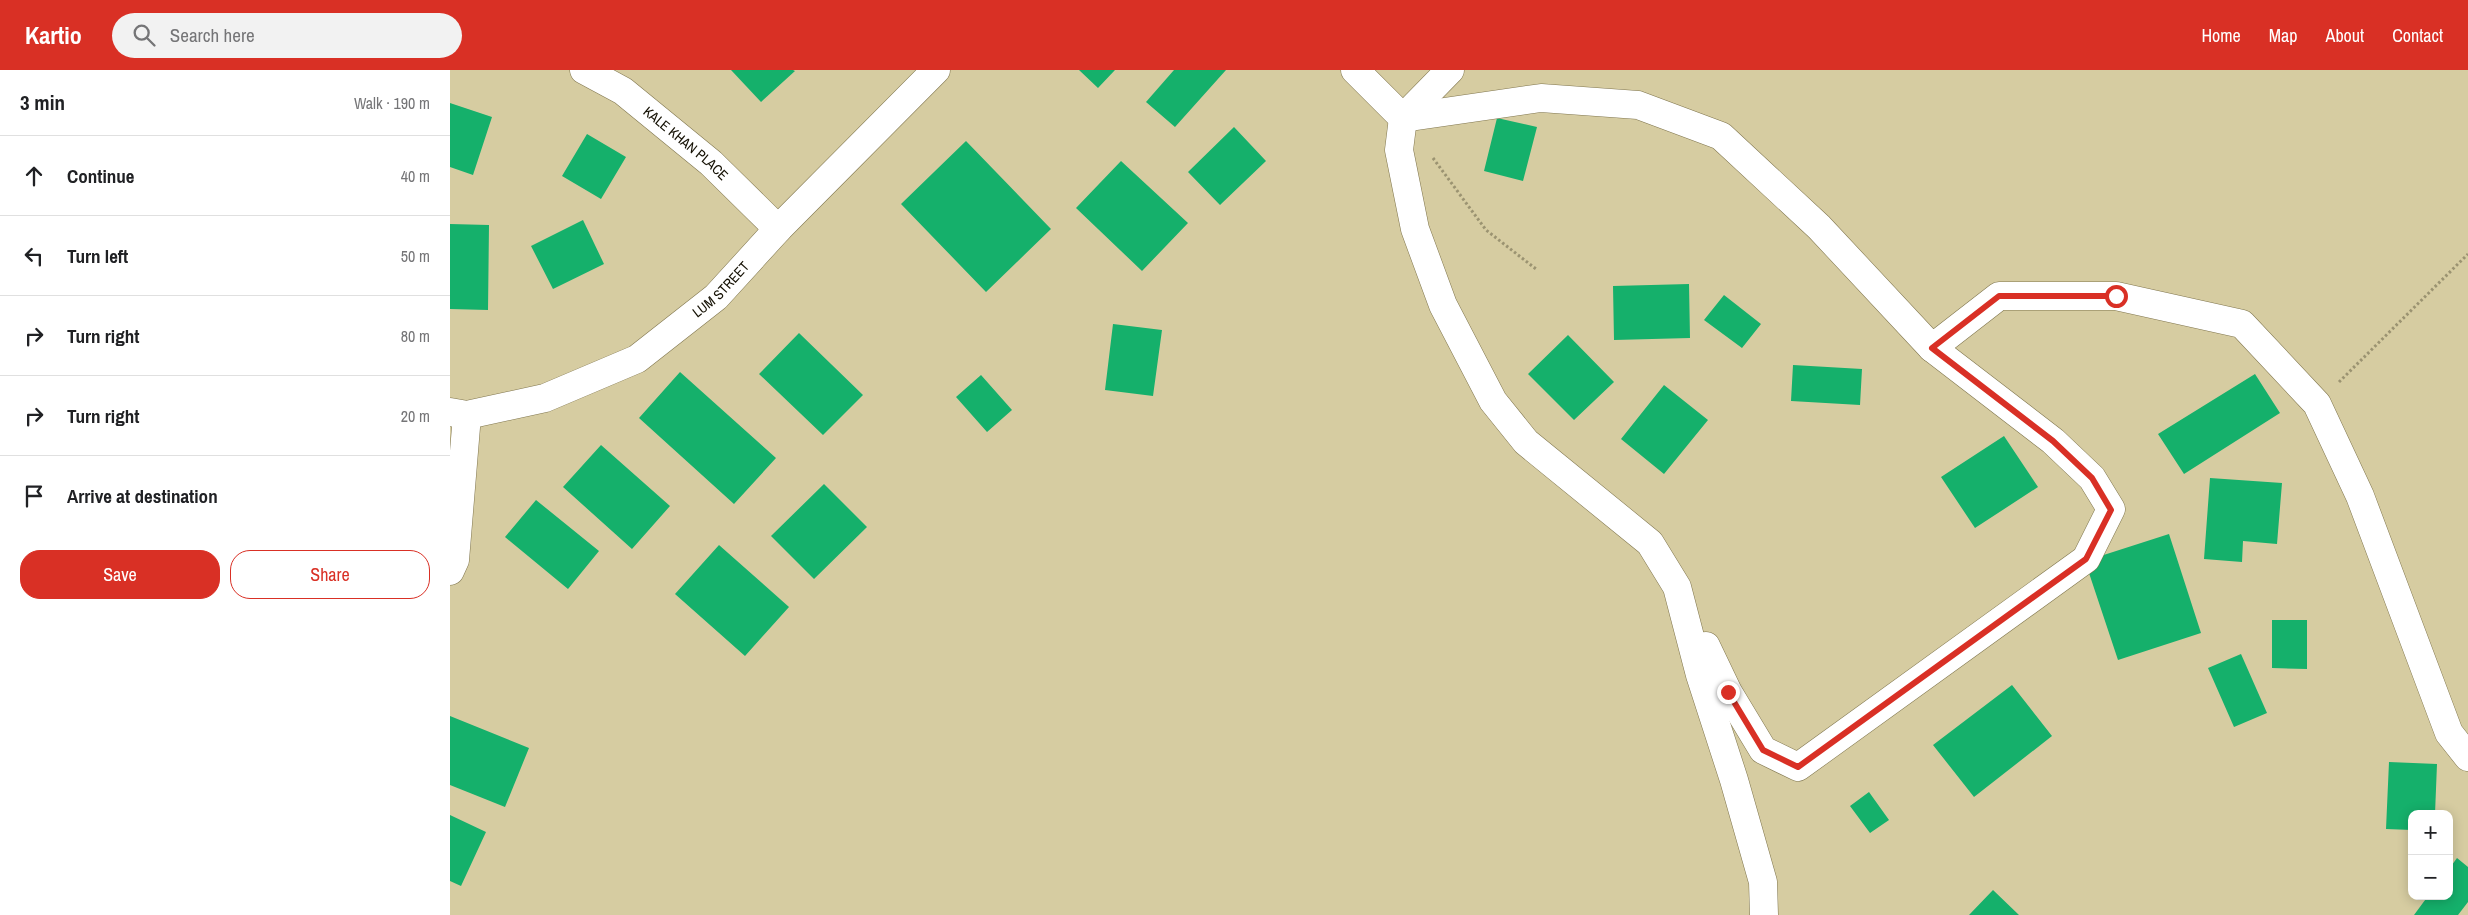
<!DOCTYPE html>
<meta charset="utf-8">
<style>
:root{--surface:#fff;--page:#f2f2f2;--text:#202124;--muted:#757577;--line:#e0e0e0;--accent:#d93025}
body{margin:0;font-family:"Archivo Narrow",sans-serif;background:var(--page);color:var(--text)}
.controls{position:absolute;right:15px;bottom:15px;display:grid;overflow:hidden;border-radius:10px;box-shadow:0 2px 12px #0003}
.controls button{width:45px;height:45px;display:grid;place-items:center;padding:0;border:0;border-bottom:1px solid var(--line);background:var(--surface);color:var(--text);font:25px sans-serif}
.stop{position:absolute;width:15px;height:15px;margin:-11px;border:4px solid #d93025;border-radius:50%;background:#fff}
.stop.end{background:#d93025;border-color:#fff;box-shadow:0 1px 5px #0008}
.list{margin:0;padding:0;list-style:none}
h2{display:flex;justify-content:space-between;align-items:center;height:65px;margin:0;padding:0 20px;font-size:21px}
h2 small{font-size:16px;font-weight:400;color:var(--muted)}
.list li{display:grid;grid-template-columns:32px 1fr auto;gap:15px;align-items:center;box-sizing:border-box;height:80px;padding:0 20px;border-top:1px solid var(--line)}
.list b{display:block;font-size:19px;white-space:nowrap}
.list em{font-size:16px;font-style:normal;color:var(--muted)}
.actions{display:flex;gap:10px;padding:15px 20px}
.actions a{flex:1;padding:11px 0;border:1px solid var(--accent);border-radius:20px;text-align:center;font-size:18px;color:var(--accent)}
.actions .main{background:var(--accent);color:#fff}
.icon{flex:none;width:28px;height:28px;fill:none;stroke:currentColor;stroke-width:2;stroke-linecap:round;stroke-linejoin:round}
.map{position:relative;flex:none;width:2018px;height:845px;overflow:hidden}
header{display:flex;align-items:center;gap:30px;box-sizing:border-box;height:70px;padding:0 25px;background:var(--accent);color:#fff}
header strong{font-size:24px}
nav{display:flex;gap:28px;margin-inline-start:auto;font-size:18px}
.search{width:350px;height:45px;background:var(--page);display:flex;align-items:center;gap:12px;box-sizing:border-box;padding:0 18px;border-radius:28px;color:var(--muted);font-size:19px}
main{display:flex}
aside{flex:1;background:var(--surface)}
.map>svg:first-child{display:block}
.building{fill:#15b06b}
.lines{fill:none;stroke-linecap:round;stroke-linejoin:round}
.street-casing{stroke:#80764e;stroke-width:29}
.path{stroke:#9b9371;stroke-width:3;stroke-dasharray:2.5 2.5;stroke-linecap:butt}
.street{stroke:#fff;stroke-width:28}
.route{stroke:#d93025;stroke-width:6}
.labels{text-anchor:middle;stroke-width:4;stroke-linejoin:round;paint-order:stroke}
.street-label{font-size:14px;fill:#141003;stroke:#e3d9ae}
</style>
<header>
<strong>Kartio</strong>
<div class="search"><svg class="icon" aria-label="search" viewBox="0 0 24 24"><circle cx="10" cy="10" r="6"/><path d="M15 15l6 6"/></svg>Search here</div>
<nav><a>Home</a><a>Map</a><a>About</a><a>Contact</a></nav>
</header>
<main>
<aside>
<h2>3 min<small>Walk · 190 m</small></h2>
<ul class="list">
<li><svg class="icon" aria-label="ahead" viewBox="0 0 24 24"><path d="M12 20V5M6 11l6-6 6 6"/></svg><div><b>Continue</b></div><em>40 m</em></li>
<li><svg class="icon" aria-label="left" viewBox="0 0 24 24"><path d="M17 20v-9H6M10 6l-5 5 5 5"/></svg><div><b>Turn left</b></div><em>50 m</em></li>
<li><svg class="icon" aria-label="right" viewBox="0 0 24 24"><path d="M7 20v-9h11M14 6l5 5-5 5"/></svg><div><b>Turn right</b></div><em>80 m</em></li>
<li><svg class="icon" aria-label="right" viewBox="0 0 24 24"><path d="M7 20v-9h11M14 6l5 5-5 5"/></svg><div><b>Turn right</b></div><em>20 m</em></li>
<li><svg class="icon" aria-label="arrive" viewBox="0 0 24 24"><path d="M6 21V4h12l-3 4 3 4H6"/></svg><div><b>Arrive at destination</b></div></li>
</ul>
<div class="actions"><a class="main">Save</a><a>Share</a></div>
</aside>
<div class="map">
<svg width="2018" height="845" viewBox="0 0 2018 845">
<rect width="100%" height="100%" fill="#d6cca1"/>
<path class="building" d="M281,0h62l2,1 -34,31z
M629,0h36l-17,18z
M724,0h52l-51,57 -29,-25z
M0,33l42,14 -19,58 -23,-8z
M1047,48l40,9 -14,54 -39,-10z
M784,57l32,34 -46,44 -32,-33z
M137,64l39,23 -25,42 -39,-23z
M516,71l85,88 -65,63 -85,-88z
M671,91l67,62 -46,48 -66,-63z
M133,150l21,44 -51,25 -22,-43z
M0,154l39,1 -1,85 -38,-1z
M1239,214l1,54 -76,2 -1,-54z
M1274,225l37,29 -19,24 -38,-28z
M663,254l49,6 -9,66 -48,-6z
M349,263l64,62 -40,40 -64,-61z
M1118,265l46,47 -40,38 -46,-46z
M1343,295l69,4 -2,36 -69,-4z
M230,302l96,86 -42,46 -95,-86z
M1805,304l25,39 -96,61 -26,-40z
M531,305l31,35 -25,22 -31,-35z
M1214,315l44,35 -44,54 -43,-35z
M1554,366l34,51 -63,41 -34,-51z
M151,375l69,61 -38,43 -69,-62z
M1760,408l72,5 -5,61 -34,-3 -1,21 -38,-3z
M374,414l43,43 -53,52 -43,-43z
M86,430l63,51 -31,38 -63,-52z
M1719,464l32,99 -83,27 -33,-99z
M269,475l70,62 -44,49 -70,-62z
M1822,550h35v49l-35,-1z
M1791,584l26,59 -33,14 -26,-59z
M1562,615l40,51 -78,61 -41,-52z
M0,646l79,32 -24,59 -55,-22z
M1939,692l48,2 -2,50h-23v16l-26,-1z
M1419,722l20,28 -19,13 -20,-27z
M0,745l36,17 -25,54 -11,-5z
M2007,788l11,9v35l-10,13h-44l14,-19h21v-27z
M1543,820l26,25h-50z"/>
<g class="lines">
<g class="street-casing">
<g id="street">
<path id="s1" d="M134,0l39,21 88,72 67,66"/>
<path d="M905,0l48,48 138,-20 97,7 83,31 98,91 113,121 67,-52h117l126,28 75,80 43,92 89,237 19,24"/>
<path d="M1000,0l-47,48 -4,32 16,79 28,76 50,96 33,41 124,101 27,44 23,88 34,105 29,102 1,33"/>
<path id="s2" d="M0,342l17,3 78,-17 92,-39 79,-62 62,-68 158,-159"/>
<path d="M0,501l5,-11 12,-145"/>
<path d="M1256,576l22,46 35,58 35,17 288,-208 25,-50 -19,-31 -39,-37 -121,-93"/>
</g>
</g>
<path class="path" d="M983,88l53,72 50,39
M1889,312l129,-128"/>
<use href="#street" class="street"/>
</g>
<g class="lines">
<path class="route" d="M1278,622l35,58 35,17 288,-208 25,-49 -19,-32 -39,-37 -121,-93 67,-52h117"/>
</g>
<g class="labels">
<g class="street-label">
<text dy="5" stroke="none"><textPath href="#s1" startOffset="126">KALE KHAN PLACE</textPath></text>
<text dy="5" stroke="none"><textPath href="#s2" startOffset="306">LUM STREET</textPath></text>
</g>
</g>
</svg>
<div class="controls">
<button>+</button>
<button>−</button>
</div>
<div class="stop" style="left:1666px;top:226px"></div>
<div class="stop end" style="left:1278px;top:622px"></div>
</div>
</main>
